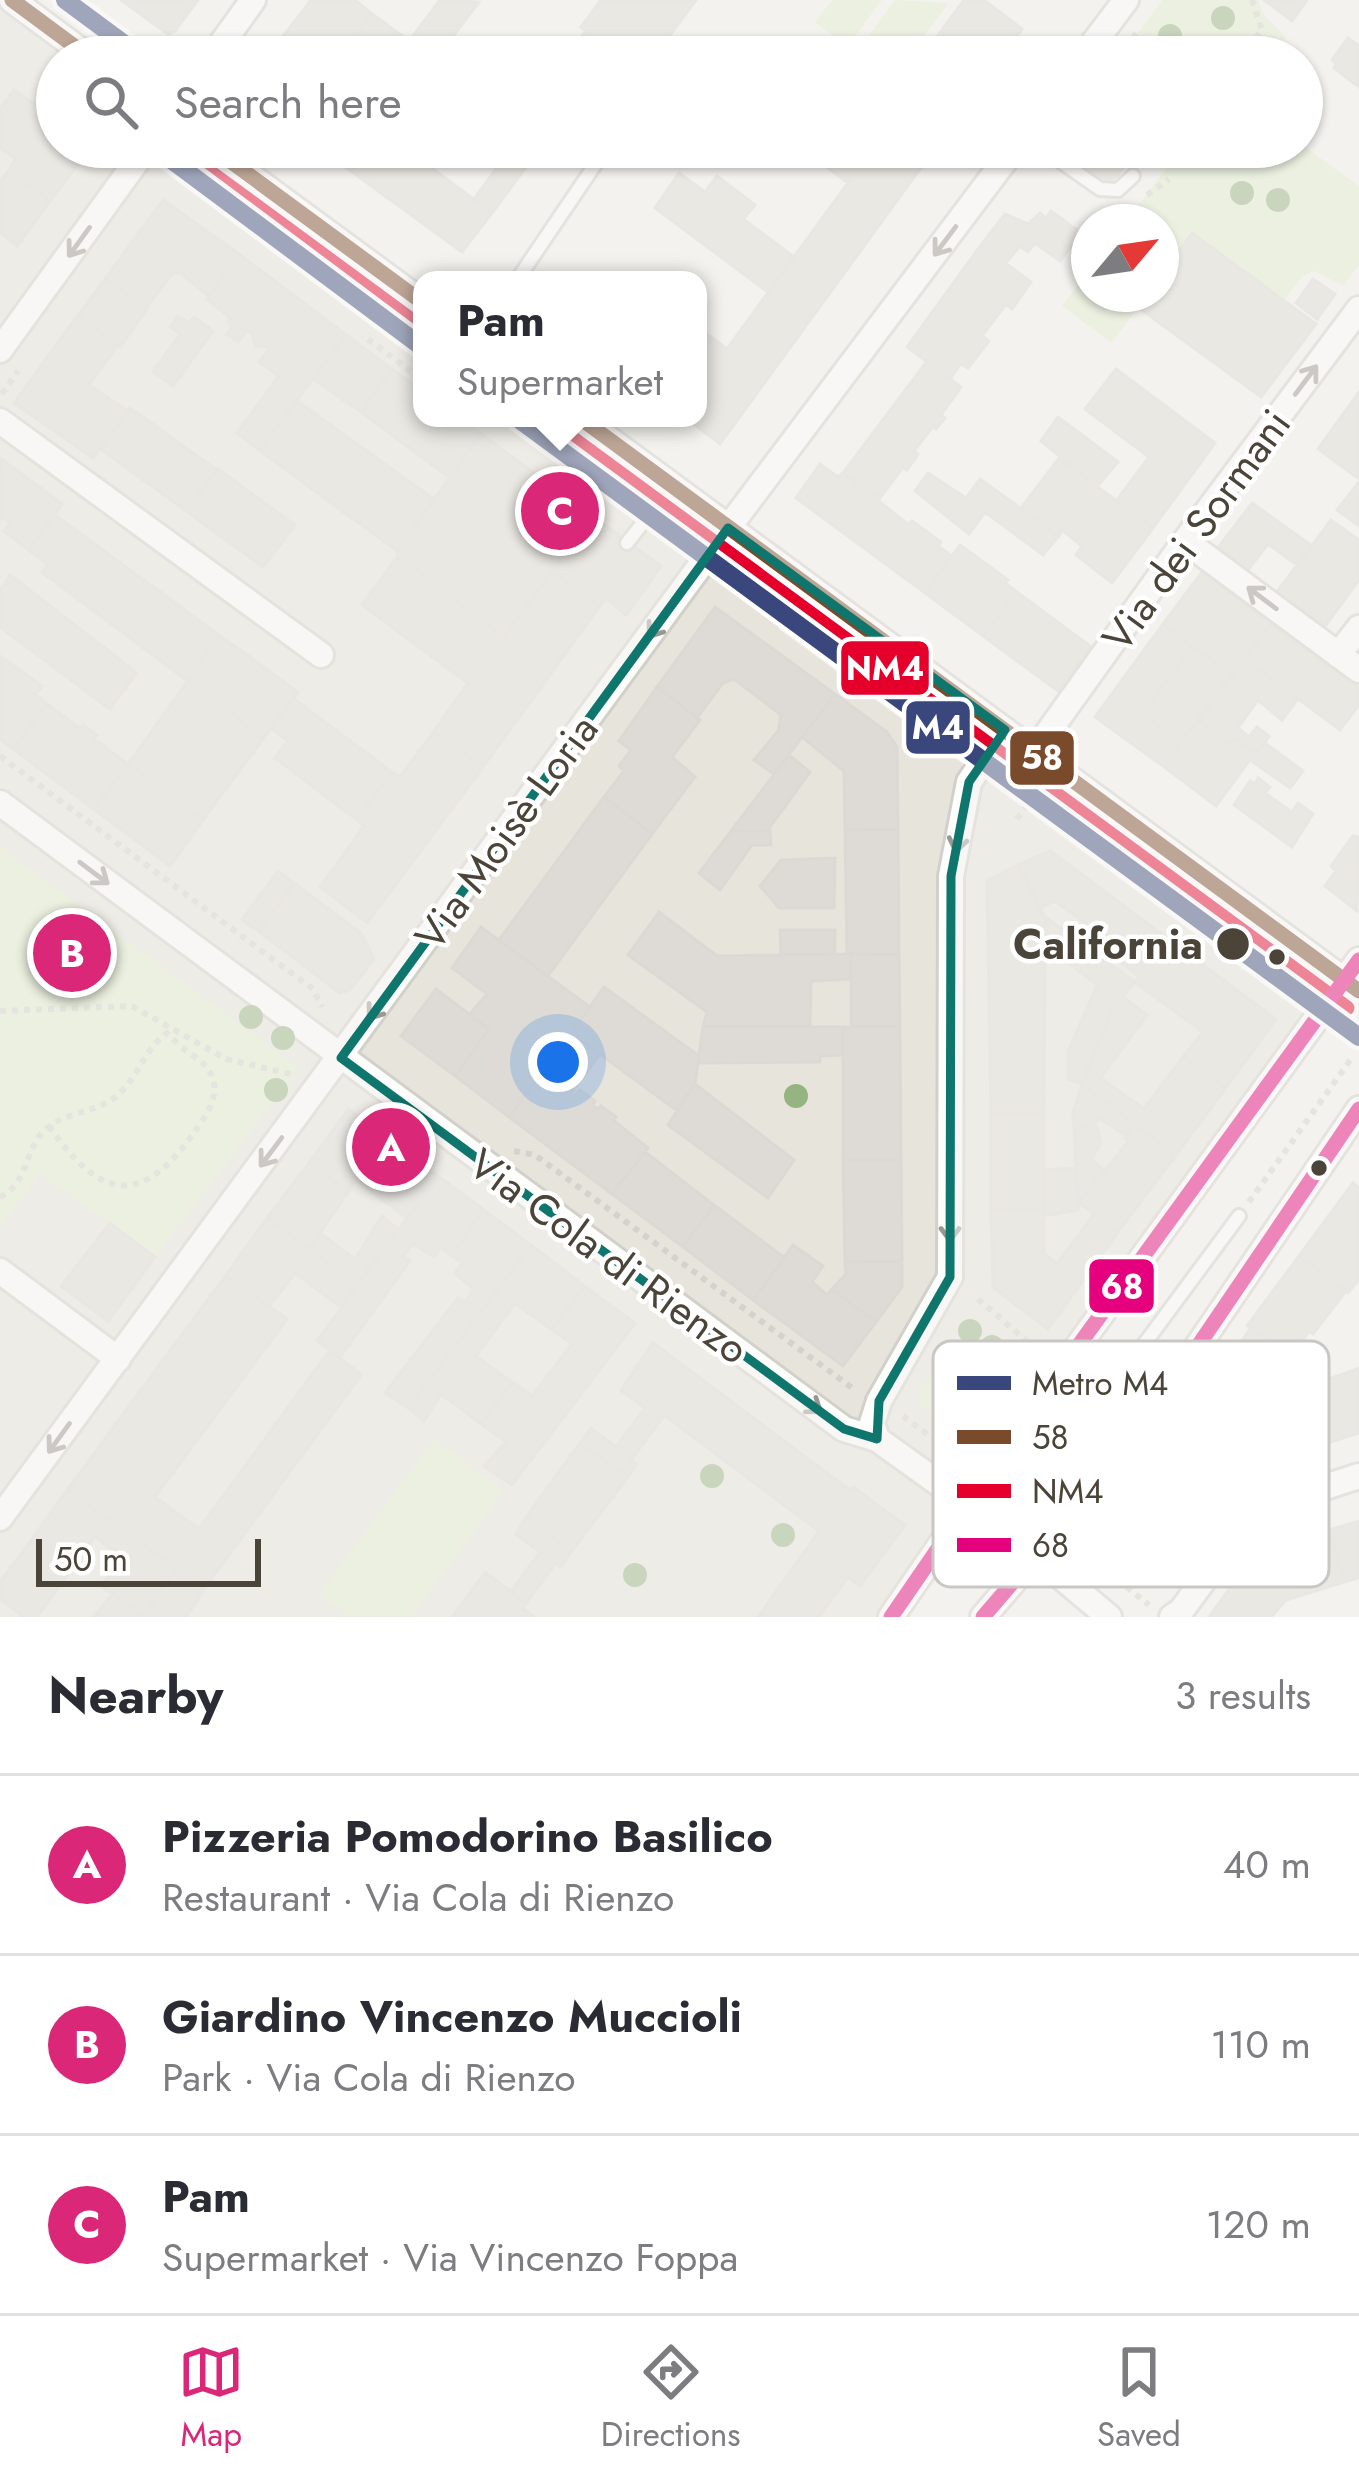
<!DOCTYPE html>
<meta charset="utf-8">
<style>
:root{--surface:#fff;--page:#f2f2f3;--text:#2b2b33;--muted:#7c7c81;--line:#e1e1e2;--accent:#db2777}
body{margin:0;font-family:Jost,sans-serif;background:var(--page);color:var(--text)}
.compass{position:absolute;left:1071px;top:204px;width:108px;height:108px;border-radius:50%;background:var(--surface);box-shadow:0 3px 9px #0004;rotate:61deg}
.scale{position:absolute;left:36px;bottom:30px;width:225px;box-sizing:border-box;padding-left:12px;border:6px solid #4b4439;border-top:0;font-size:33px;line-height:42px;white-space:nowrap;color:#4b4439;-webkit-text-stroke:9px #fff;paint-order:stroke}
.you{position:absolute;left:558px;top:1062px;width:42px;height:42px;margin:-30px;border:9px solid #fff;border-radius:50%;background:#1a73e8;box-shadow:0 0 0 18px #1a73e833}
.badge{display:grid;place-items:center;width:78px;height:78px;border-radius:50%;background:var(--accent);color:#fff;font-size:39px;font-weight:700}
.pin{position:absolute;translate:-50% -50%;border:6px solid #fff;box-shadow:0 3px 12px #0006}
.popup{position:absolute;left:413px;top:271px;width:294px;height:156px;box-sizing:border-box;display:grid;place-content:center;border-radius:24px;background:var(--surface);filter:drop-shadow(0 3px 9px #0005);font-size:39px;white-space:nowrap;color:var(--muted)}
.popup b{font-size:45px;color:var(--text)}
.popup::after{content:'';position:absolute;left:50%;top:100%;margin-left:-24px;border:24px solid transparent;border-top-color:var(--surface)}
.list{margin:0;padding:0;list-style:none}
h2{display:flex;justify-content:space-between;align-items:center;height:156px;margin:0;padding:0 48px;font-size:51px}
h2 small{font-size:39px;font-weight:400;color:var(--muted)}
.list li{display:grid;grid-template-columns:78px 1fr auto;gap:36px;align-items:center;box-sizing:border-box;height:180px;padding:0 48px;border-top:3px solid var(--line)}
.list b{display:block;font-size:45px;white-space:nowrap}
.list p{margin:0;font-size:39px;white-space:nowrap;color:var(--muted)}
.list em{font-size:39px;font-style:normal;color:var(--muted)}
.icon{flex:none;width:66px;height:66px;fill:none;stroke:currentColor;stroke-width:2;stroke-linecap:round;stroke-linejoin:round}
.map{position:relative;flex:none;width:1359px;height:1617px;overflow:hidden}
.search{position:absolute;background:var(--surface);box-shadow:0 3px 9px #0004;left:36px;right:36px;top:36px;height:132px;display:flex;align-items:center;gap:30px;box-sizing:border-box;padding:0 42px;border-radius:66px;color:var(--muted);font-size:45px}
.sheet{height:696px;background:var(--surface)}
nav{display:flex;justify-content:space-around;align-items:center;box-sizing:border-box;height:168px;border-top:3px solid var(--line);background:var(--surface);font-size:33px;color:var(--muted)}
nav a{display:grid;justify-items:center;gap:6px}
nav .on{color:var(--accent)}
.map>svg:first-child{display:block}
.residential{fill:#e7e4dc}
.green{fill:#e1eecf}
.building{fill:#dedbd6;stroke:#dcd9d4;stroke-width:3}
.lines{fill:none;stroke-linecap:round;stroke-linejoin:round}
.service-casing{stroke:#d2d0cb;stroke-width:18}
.minor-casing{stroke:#d2d0cb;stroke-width:30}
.path{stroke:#d3d2cc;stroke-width:6;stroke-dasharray:6 6;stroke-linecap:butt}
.service{stroke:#fdfdfc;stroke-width:12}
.minor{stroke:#fdfdfc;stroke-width:24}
.bus-1-casing{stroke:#fff;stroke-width:24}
.bus-2-casing{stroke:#fff;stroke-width:24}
.bus-3-casing{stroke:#fff;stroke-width:24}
.bus-1{stroke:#7a4b2a;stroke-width:15}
.bus-2{stroke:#e4002b;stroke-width:15}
.bus-3{stroke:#e5007d;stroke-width:15}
.metro-1-casing{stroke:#fff;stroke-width:27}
.metro-1{stroke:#39477d;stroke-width:18}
.tree{fill:#96b382}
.oneway{stroke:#9b9791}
.marked{fill:none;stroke:#0f766e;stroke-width:9;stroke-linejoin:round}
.stop-dot{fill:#4b4439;stroke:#fff;stroke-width:4.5}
.labels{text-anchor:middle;stroke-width:9;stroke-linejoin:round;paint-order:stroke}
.street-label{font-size:42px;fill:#4b4439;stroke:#fff}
.stop-label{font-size:42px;font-weight:bold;fill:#4b4439;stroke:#fff;text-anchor:end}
.key{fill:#fff;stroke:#c9c7c4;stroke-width:3}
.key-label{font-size:33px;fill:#4b4439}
.line-badge{stroke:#fff;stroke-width:4.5}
.badge-label{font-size:33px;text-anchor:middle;font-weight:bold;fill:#fff}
</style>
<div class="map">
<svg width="1359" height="1617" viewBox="0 0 1359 1617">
<rect width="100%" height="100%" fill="#f4f2ee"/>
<path class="residential" d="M0,1l76,56h-19v90h143l222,162v109h149l238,171 -30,40 533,391 -419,597h-893z"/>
<path class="green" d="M832,0h50l-35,47 -32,-25z
M895,0l54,3 -41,54h-44l-7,-5z
M1162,0h96l6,15 22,22 -15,20h-140l-7,-5z
M1302,145l57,41v79l-16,21 -29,-15 -11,5 -19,24 -92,-66 -31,43v-55h-35l56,-75z
M1089,270v24h60l-38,49 -49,-37z
M0,847l299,221 -144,189 -115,-84 -40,54z
M1008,1340l21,17 -61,81 -47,-34 -3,-13 29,-37 29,24z
M434,1439l70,52 -93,126h-62l-30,-22z
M1156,1449l26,19 -30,40 26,21 -31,43 -52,-40z"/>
<path class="building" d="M121,0h77l-23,31 -7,3z
M311,0h44l16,13 -19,29 -4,-3 -14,18h-20l-30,-22z
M440,0l39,2 -42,55h-6l-22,-16z
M601,0h95l-42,57h-59l-19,-14 10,-12 -5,-4z
M964,0h20l38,29 -21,28h-79z
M1264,0h43l-15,21z
M371,13l38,28 22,16h-46l-28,-21z
M284,35l30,22h-46z
M1348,38l11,8v41l-25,-19 2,-5 -4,-3z
M14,90l43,31v26h34l-41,54 -41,-31 7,-11 -16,-11v-39z
M317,147h53l-18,25z
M370,147h34l88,66 -30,39 -110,-80z
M512,147h29l-49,66 -18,-14z
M801,147h73l-26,36z
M874,147h62l-216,297 -34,-26h12v-91l29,22z
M1075,147h63l-21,29 -10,6 -10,-2 -30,-22z
M9,170l41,31 -33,45 -17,-14v-50z
M679,173l26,19 12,-16 38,29 -12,14 51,38 -26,35 -113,-84z
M163,200l76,54 -30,42 -30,-24 -8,3 -25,33 -41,-29z
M1051,211l30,22 -21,28 -25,-18 -7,9 -8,-6 -14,17 -25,-18 24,-31 23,10 12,-11 6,5z
M1192,233l124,91 -55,73 -122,-89 10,-14h12v-17z
M981,245l50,37 -19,27 -6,-5 -24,32 7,5 -21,27 -7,-5 -11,16 -43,-32z
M239,254l107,81 -87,115 -22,-17 42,-57 -20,-14 12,-15 -16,-1 -3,-13 -5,-3 -9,12 -11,-8 6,-7 -5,-5 3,-4 -24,-19z
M105,279l42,30 -27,38 -42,-32z
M1313,279l22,15 -18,25 -21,-16z
M78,315l40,30 -29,40 39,26 -35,47 -79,-55z
M178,316l11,7 5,-6 19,14 -40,55 -20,-14 27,-38 -10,-7z
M346,335l46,34 -31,43 -48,-33z
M927,361l34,26 -20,28 4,3 -9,11 -3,-3 -19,25 4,3 -11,16 -4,-3 -23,31 -37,-25z
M392,369l30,22v27h37l22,16 -31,44 -89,-66z
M1116,369l99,74 -62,85 -37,-27 33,-44 -64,-48z
M1359,392v87l-41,-30z
M297,401l137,98 -37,52 -138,-101z
M130,408l87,62 -31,41 -85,-62z
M1058,417l60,45 -21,25 -56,-46z
M481,434l180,132 -35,49 -20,-17 -6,8 -48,-34 -48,65 -106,-81 -1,-5z
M0,458l62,46 -33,46 -25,-19 6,-8 -8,-6 -2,3z
M1059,458l94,70 -41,55 -36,-28 6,-9 -20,-16 -3,6 -38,-28z
M820,464l18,13 5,-4 66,52 3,-4 29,21 -3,4 14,10 -27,37 -129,-95z
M218,469l77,56 -32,42 -77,-56z
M928,473l38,25 14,-19 79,57 -16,19 -58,-43 -16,22 -54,-43z
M1359,482v44l-22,-16z
M1252,503l60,43 -15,19 -29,-21 -24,31 -30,-22z
M55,515l164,120 -31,46 -146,-109 6,-7 -19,-15z
M1331,520l28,20v40l-38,52 -48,-35z
M960,545l48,35 -3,3 12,9 -34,44 -58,-43z
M398,556l106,81 48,-65 48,34 -117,161 -49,-36 34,-48 -106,-78z
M1202,572l69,52 -40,51 -68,-51z
M10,575l127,98 -27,36 -110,-82v-37z
M1017,592l73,54 -32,45 -75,-55z
M715,607l120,87 -61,80 -20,-14 24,-29 3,-16 -47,-36 -11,4 -26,35 -40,-31z
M1163,624l30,23 -51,67 39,28 -18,24 -68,-49z
M1271,624l88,64v17l-19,25 -96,-71z
M219,635l79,57 -34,46 -76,-57z
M1193,647l38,28 -50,67 -39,-28z
M0,656l42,30 -7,8 12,10 -34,45 -13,-10z
M1244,659l54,40 -16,21 -24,-20 -20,28 11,9 8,-10 12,9 -12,18 -22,-15 -5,5 -31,-24z
M188,681l76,57 -61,82 -75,-56z
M657,687l43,33 -28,37 23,20 -43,57 -48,-37 20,-26 -5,-5 12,-16 -12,-9z
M835,694l52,38 10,15 1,82 -53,1 -1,-59 -42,-34z
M293,698l99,74 -35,48 -82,-62 13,-17 -17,-13z
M47,704l34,25 2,-4 14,10 -4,3 35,26 -34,45 -81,-60z
M1199,720l31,24 5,-5 20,14 -39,53 -53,-40z
M434,731l49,36 -116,156 -47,-36 44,-61 -7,-6 35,-48 8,5z
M1265,743l38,28 -13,17 -40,-28z
M789,755l21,17 -43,59h-36z
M128,764l75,56 -33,46 -76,-57z
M1258,778l12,9 -5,6 27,19 6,-9 15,11 -21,33 -58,-42 16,-24 5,3z
M604,797l48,37 -104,142 -49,-36z
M898,829l1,126 -52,-1 -2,-124z
M731,831h39l1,14h-19l-32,45 -21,-17z
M1353,836l6,1 -2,74 -32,-25 11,-15 -5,-5z
M1050,851l117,87 -28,38 -22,-17 6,-8 -26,-20 -5,8 -14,-10 6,-7 -30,-21 -14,7 -22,-43z
M835,858l-1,50h-55l-19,-22 21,-26z
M1018,865l27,52 -1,196h-53l-4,-232z
M278,871l16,12 -36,48 -16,-11z
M294,883l67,50 13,26 -24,31 -10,3 -82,-62z
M659,912l58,44 134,-2 -1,25 -39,2 -1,45 -107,1 4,-15 -79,-57z
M1045,917l90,65 -22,27 -31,75 -14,-5v-27l29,-67 -42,-33 -10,-2z
M481,927l109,80 -81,110 -54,-41 34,-47 -20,-14 18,-21 -35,-26z
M780,930h55v24l-54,1z
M1167,938l109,81 -50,69 -43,-31 20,-25 -68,-50z
M851,954l48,1 1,72h-49z
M604,987l95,69 -4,28 -19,26 -105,-77z
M436,989l53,40 -34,47 -54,-40z
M1123,997l24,18 -46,62 -13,-8 25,-60z
M703,1027h140v28l-23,1v6l-122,1z
M843,1027h57l1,133h-58z
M571,1033l29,21 -28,38 -28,-22z
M1183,1057l43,31 -50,67 -94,-71 6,-15 56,40z
M544,1070l31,25 5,-5 15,11 -3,4 6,4 3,-3 15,11 -3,3 35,28 -36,46 -103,-77z
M695,1084l99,76 -26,38 -100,-73z
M1082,1084l52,41 -8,11 -27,-18 -7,9 -18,2 -1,-17z
M348,1109l90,67 -31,42 -51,-38 -8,12 -39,-29z
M991,1113h53v97l-53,-1z
M1134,1125l42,30 -58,77 -40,-30 51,-61 -4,-3z
M1092,1127h5l4,16 -10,16 15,13 -28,30 -4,-73z
M645,1152l69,53 -31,42 -71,-53z
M843,1160h58l1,101 -57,1z
M309,1163l39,29 -39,57 -42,-31z
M1076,1168l2,42 -34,6 1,-46z
M438,1176l46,34 -33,45 -10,-8 -7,10 -21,-13 -10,13 7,4 -70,96 -23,-16z
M1353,1183l6,5v91l-11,14 -49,-37z
M714,1205l71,53 -32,42 -70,-53z
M991,1209l53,1v43l13,11 37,-50 24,18 -70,97 -55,-42z
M484,1210l47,35 -123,163 -23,-15 73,-95 7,4 9,-13 -19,-16 8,-10 -12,-8z
M382,1216l16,13 -41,55 -48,-35 12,-15 34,25z
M267,1218l90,66 -17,23 -45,-34 -26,34 -43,-32z
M110,1223l45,34 -47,64 -47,-35z
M531,1245l53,41 -32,44 -37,-27 -39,53 36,26 -31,42 -40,-30 -17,27 -16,-13z
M793,1245l30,21 -11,16 15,13 5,-6 44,33 -33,44 -90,-66z
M1299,1256l47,35 -33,43 -4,-3 -19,26 -43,-31z
M902,1261v26l-26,35 -44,-33 14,-15 -1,-12z
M226,1275l61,44 -132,178 44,32 131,-179 31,25 -157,214 -137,-99z
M584,1286l51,37 -123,162 -28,-19 22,-24 -25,-18 31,-42 20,14 40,-52 -20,-14z
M1251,1328l34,26 -10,15 -10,2 -7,-5 -27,35 19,14 50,-14 14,46 -72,21 -18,-6 -44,-38 38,-51 -1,-6 7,-10h6z
M653,1343l197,147 3,-3 52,38 -45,61 -12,-9 -29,40h-61l61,-86 -155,-116 -3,5 -40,-30z
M1359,1368v65l-45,14 -17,-56z
M645,1408l16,12 -30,40 6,4 -9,13 -48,-34 11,-15 25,19z
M580,1443l48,34 -57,75 -45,-35z
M67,1490l110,78 -35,47 -41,-29 21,-28 -27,-22 -21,28 -39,-29z
M526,1517l45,35 -10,15 -5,-4 -30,40 -15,-12 29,-39 -24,-18z
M1359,1521v57l-15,4 -15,-52z
M1329,1530l15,52 -58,18 -15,17h-62l48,-66z
M35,1535l40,30 -38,52h-13l-24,-18v-17z
M177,1568l27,21 -11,18 -8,10h-41z
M485,1572l41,31 -4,5 12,9h-82z
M113,1594l29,21 2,2h-51z"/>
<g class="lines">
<g class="service-casing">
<path id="service" d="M1040,147l60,42 18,1 15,-14
M517,280l90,-133
M627,543l45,-57
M1091,1489l-16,-21 -4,-25 168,-227"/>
</g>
<g class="minor-casing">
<path id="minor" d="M12,0l77,57
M212,57l41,-57
M1083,57l43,-57
M211,147l211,155
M0,350l147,-203
M580,418l779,573
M0,421l321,234
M1185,541l174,129
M1338,655l21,-27
M1005,730l-36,52 -18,94 -1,401 -71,124 -7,22 5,16 64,46 31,17 137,115
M1034,752l151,-211 174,-232
M0,803l844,626 33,10
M0,1271l118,88
M0,1518l728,-990 287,-381
M891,1617l174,-253 294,-404
M983,1617l54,-63 23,-20 91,-119 208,-306
M1172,1617l9,-6 74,-101 104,-34"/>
</g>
<path class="path" d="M1132,34l30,23
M1241,57l21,-27 -10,-30
M1147,195l22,-16
M1130,222l2,-16
M368,339l54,41
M2,394l16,-23
M666,521l23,17
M729,567l235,174
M0,756l313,233 9,18
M1004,770l303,224
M1017,819l11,-15
M0,1011l132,-5 94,53 69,16
M1347,1023l12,9
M49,1126c53,76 93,81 147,4 10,-14 23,-33 17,-51 -4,-15 -20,-23 -32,-32
M514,1151l21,4 320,235
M0,1197c30,-14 23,-48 46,-68 19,-17 48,-16 68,-31 24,-18 29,-48 53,-65l14,14
M1249,1202l102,-143
M978,1299l64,55
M903,1416l61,46
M1016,1484l31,22
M1018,1502l24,17
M1080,1549l69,56
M960,1558l22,18
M1151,1582l36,-46 -14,-29"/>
<use href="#service" class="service"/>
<use href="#minor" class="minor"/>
<g class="bus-1-casing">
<path id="bus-1" d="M12,0l77,57
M211,147l211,155
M580,418l779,573"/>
</g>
<g class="bus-2-casing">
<path id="bus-2" d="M199,164l211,155
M568,435l779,573"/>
</g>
<g class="bus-3-casing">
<path id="bus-3" d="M891,1617l174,-253 294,-404
M983,1617l54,-63 23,-20 91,-119 208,-306"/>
</g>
<use href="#bus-1" class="bus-1"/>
<use href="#bus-2" class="bus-2"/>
<use href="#bus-3" class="bus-3"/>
<g class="metro-1-casing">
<path id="metro-1" d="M65,0l77,57
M154,147l268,200
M517,418l842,619"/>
</g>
<use href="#metro-1" class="metro-1"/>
</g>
<g class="tree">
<circle cx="1223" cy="18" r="12"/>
<circle cx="1170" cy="36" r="12"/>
<circle cx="1242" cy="193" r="12"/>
<circle cx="1278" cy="200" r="12"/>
<circle cx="251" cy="1017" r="12"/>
<circle cx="283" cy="1038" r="12"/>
<circle cx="276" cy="1090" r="12"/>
<circle cx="796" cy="1096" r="12"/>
<circle cx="970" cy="1331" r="12"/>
<circle cx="992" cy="1347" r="12"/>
<circle cx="964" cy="1397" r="12"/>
<circle cx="712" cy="1476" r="12"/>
<circle cx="1205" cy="1476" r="12"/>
<circle cx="1198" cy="1513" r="12"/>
<circle cx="1133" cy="1532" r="12"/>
<circle cx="783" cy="1535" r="12"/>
<circle cx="635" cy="1575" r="12"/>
</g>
<defs><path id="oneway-shaft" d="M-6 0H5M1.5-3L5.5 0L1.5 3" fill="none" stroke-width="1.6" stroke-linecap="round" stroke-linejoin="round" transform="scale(3)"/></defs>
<g class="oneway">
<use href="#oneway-shaft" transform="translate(945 241) rotate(127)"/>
<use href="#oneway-shaft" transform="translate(79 242) rotate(126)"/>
<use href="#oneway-shaft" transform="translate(1306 380) rotate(-53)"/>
<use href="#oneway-shaft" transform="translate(1262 598) rotate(-143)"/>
<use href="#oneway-shaft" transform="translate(659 623) rotate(126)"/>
<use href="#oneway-shaft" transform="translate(959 835) rotate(101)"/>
<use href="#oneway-shaft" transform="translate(94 873) rotate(37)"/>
<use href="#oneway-shaft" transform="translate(379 1005) rotate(126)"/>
<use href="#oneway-shaft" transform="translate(271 1152) rotate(127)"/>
<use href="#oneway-shaft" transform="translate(950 1224) rotate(90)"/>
<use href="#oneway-shaft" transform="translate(807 1402) rotate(36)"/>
<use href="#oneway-shaft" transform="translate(59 1438) rotate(126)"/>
</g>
<path d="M0 0H1359V1617H0ZM728,528l277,202 -36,52 -18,94 -1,401 -71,124 -2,38 -33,-10 -503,-371z" fill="#f4f2ee" fill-opacity=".55" fill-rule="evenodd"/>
<path class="marked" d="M728,528l277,202 -36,52 -18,94 -1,401 -71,124 -2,38 -33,-10 -503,-371z"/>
<g class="stop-dot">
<circle cx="1233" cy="944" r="18"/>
<circle cx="1277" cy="957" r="10"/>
<circle cx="1319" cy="1168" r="10"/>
</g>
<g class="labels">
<g class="street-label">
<text transform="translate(1196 530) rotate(-54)" y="15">Via dei Sormani</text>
<text transform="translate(506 832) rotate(-54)" y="15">Via Moisè Loria</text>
<text transform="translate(609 1256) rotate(36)" y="15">Via Cola di Rienzo</text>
</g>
<g class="stop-label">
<text x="1203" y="959">California</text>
</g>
</g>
<rect x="933" y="1341" width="396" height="246" rx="18" class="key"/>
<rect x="957" y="1376" width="54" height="14" fill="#39477d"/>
<rect x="957" y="1430" width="54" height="14" fill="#7a4b2a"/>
<rect x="957" y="1484" width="54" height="14" fill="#e4002b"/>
<rect x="957" y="1538" width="54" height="14" fill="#e5007d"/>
<g class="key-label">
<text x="1032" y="1395">Metro M4</text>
<text x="1032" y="1449">58</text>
<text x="1032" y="1503">NM4</text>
<text x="1032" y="1557">68</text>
</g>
<g class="line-badge">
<rect x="839" y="639" width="92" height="58" rx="12" fill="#e4002b"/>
<rect x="904" y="699" width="68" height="57" rx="12" fill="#39477d"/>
<rect x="1008" y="729" width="68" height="58" rx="12" fill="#7a4b2a"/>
<rect x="1087" y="1257" width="69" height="58" rx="12" fill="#e5007d"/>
</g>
<g class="badge-label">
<text x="885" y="680">NM4</text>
<text x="938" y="739">M4</text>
<text x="1042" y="769">58</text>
<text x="1122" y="1298">68</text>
</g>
</svg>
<svg class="compass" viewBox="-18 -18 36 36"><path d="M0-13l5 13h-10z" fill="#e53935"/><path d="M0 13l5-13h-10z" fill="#7c7c81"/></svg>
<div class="scale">50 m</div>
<div class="you"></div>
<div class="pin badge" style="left:391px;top:1147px">A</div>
<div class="pin badge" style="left:72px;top:953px">B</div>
<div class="pin badge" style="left:560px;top:511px">C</div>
<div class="popup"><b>Pam</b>Supermarket</div>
<div class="search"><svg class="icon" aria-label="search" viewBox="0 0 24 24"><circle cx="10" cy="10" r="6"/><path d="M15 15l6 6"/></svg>Search here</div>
</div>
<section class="sheet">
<h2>Nearby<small>3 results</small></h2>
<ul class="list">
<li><span class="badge">A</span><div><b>Pizzeria Pomodorino Basilico</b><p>Restaurant · Via Cola di Rienzo</p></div><em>40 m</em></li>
<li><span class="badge">B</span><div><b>Giardino Vincenzo Muccioli</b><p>Park · Via Cola di Rienzo</p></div><em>110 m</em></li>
<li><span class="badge">C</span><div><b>Pam</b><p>Supermarket · Via Vincenzo Foppa</p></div><em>120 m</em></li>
</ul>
</section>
<nav>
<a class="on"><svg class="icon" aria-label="map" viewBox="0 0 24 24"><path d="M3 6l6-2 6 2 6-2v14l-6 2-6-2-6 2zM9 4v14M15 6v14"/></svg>Map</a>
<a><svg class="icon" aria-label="directions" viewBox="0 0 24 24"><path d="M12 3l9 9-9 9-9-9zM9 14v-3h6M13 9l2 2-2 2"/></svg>Directions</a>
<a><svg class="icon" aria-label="saved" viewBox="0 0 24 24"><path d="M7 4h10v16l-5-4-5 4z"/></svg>Saved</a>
</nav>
